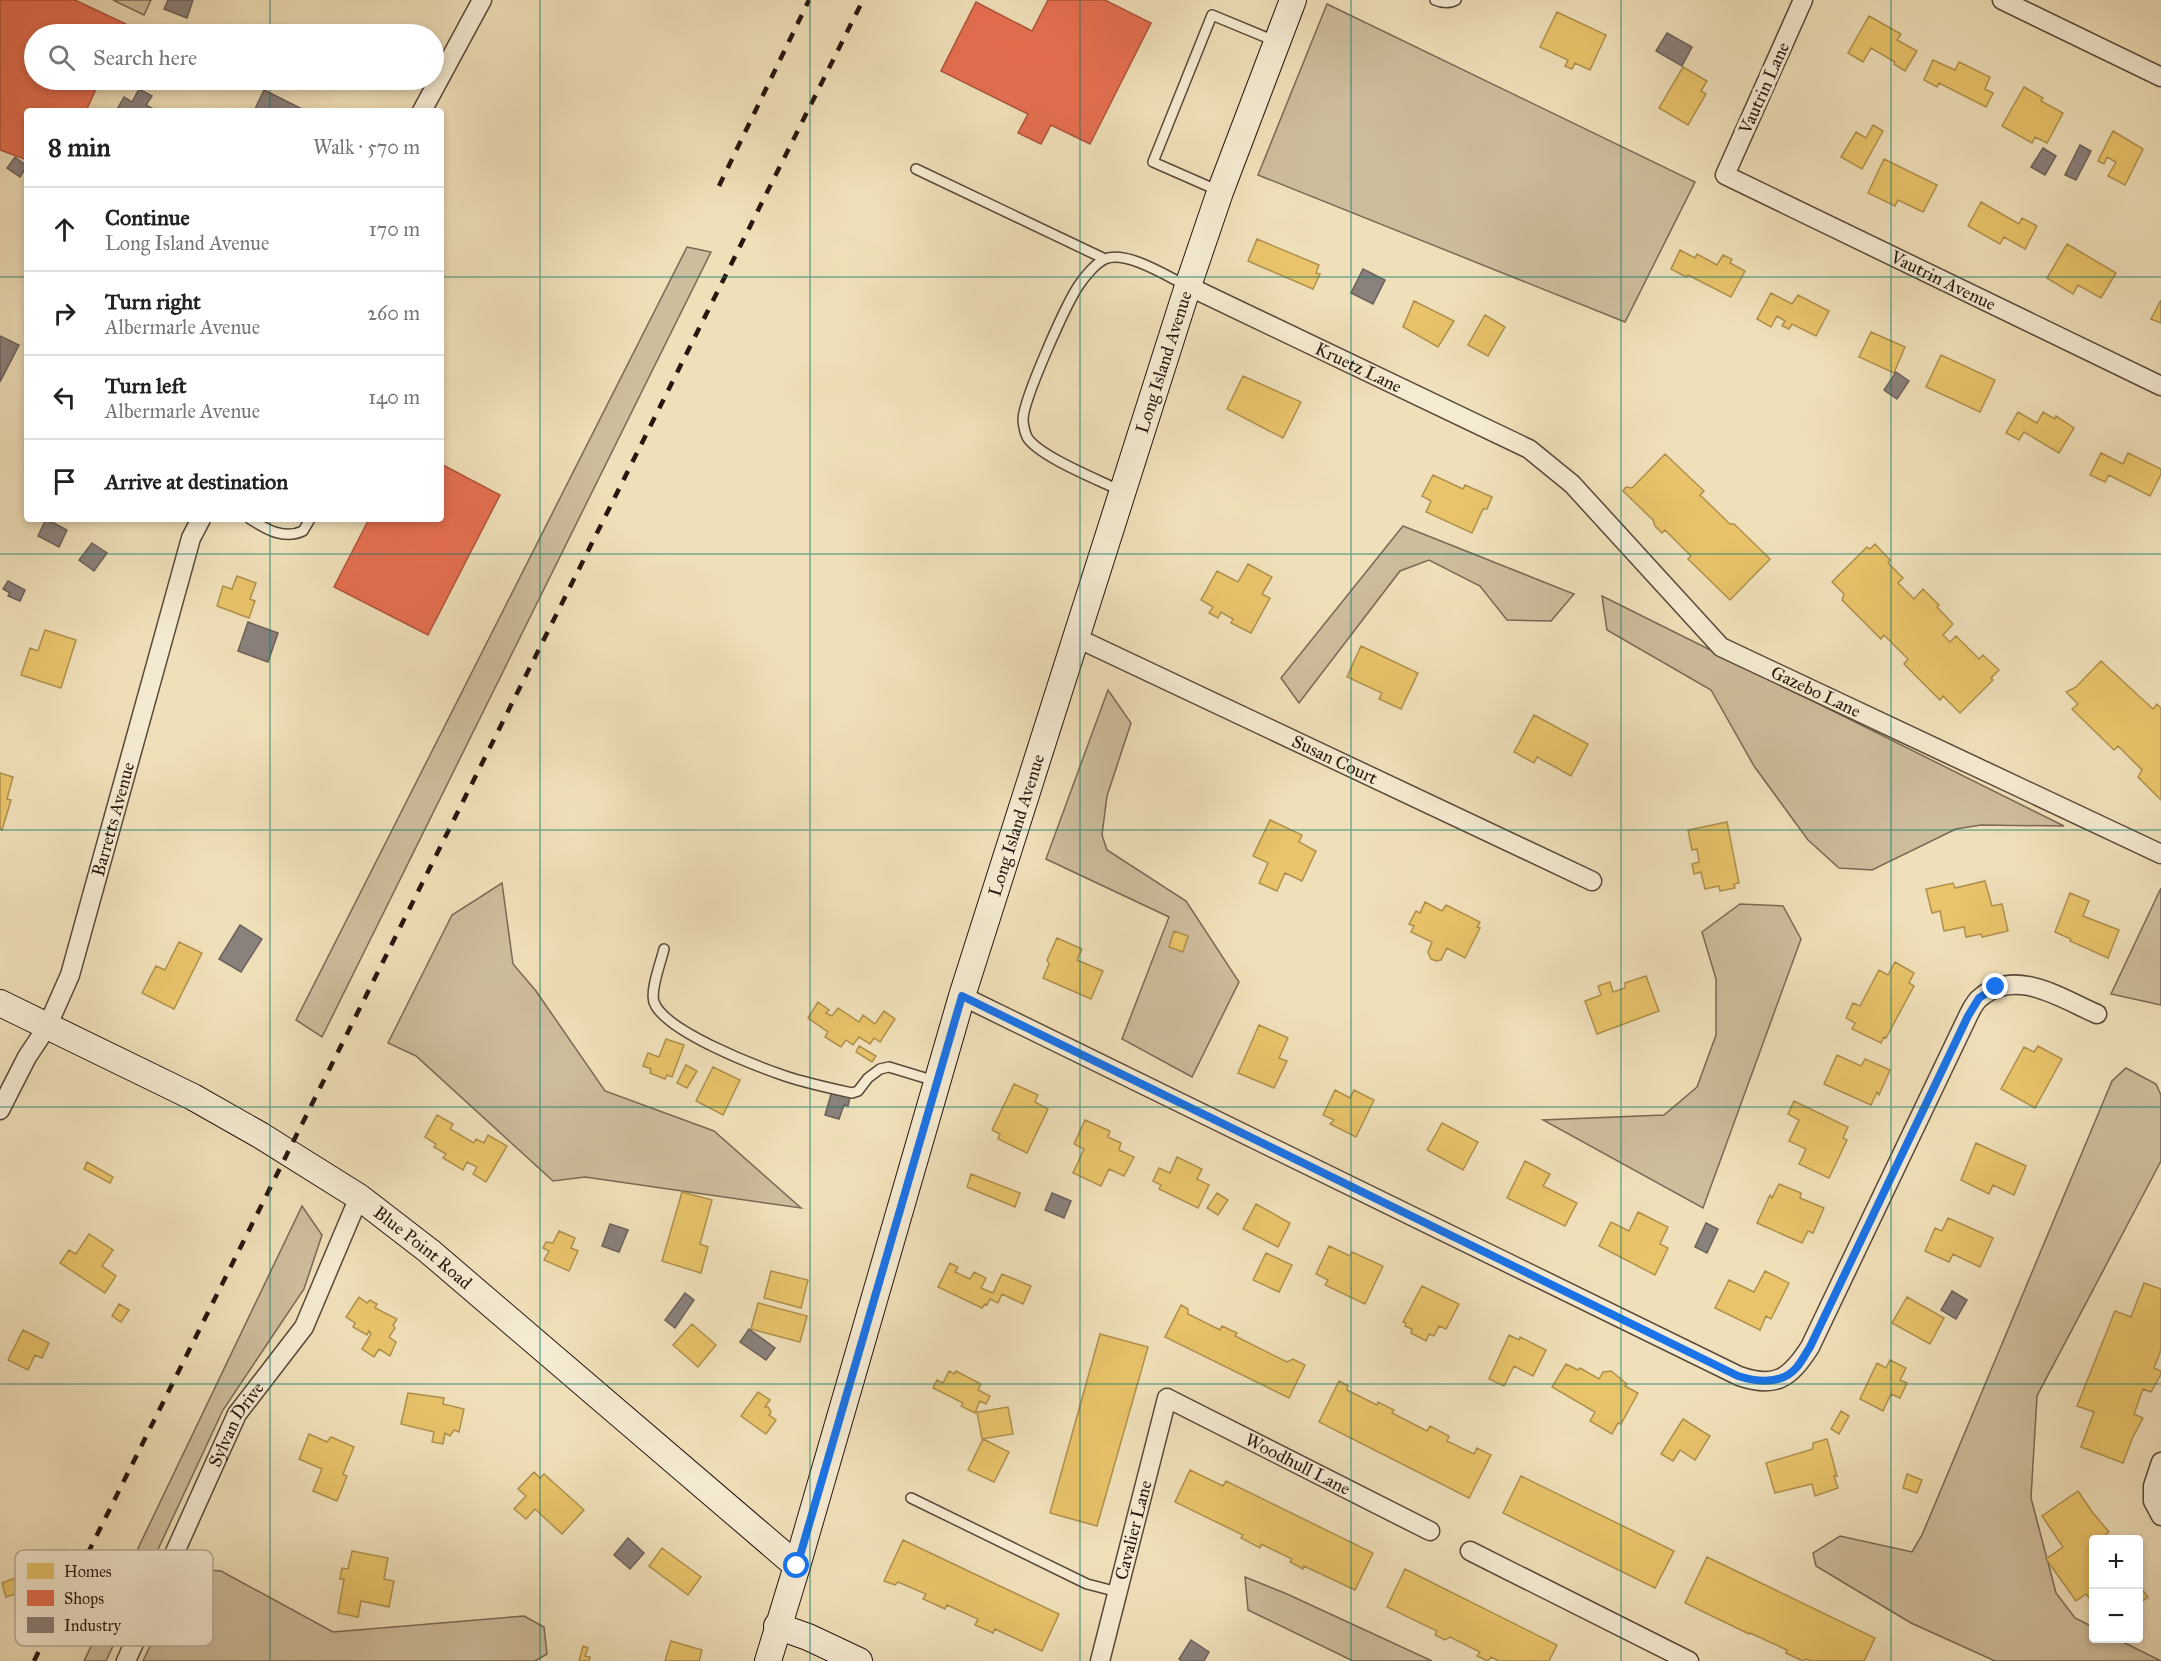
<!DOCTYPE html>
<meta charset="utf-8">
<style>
:root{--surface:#fff;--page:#f6f6f6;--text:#222;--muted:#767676;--line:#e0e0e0}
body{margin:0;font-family:"IM FELL Great Primer",serif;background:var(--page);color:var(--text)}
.controls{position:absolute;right:18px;bottom:18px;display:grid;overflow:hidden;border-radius:6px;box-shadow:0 3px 9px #0003}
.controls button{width:54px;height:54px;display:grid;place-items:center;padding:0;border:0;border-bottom:2px solid var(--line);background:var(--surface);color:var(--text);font:30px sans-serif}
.stop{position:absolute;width:18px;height:18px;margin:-14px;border:4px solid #1a73e8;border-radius:50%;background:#fff}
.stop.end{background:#1a73e8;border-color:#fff;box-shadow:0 2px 6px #0008}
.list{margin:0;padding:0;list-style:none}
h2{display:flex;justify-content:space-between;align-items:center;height:78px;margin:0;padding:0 24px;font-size:26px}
h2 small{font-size:20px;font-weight:400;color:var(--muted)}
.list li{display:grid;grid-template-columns:39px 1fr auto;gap:18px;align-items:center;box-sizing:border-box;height:84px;padding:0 24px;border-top:2px solid var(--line)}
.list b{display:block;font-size:22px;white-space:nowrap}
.list p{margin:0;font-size:20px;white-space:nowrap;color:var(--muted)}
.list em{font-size:20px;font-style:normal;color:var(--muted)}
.icon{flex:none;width:33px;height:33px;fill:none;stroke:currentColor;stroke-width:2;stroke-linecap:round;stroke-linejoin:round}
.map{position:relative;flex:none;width:2161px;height:1661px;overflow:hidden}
.search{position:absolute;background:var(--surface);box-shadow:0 3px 9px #0003;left:24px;top:24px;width:420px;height:66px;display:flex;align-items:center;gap:15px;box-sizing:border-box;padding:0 21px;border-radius:33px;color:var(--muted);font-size:22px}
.panel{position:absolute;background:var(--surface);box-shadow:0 3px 9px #0003;left:24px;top:108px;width:420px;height:414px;border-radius:6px}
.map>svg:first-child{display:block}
.green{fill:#cebd9c;stroke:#7a6955;stroke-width:1.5}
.homes{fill:#e9c46a;stroke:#af904e;stroke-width:1.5}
.shops{fill:#e76f51;stroke:#ad543d;stroke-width:1.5}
.industry{fill:#8a817c;stroke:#6c615b;stroke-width:1.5}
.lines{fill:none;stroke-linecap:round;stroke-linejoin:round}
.lane-casing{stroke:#594839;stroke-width:12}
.street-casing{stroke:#594839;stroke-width:21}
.secondary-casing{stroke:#27150e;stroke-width:28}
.lane{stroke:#f5ebd2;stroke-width:9}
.street{stroke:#f5ebd2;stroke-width:18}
.secondary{stroke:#f5ebd2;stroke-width:26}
.rail{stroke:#27150e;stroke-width:4.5;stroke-dasharray:10 10;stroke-linecap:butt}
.route{stroke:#1a73e8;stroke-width:8}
.grid{fill:none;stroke:#0f766e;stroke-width:1.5;stroke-opacity:0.55}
.labels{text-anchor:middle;stroke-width:6;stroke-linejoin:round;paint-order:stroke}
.street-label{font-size:18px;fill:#27150e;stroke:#f5ebd2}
.key{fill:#f5ebd2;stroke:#b7ab97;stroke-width:1.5}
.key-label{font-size:16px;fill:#27150e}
</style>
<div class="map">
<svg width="2161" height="1661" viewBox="0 0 2161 1661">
<rect width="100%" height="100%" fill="#f0e0b9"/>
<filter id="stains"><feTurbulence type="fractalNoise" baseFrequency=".00333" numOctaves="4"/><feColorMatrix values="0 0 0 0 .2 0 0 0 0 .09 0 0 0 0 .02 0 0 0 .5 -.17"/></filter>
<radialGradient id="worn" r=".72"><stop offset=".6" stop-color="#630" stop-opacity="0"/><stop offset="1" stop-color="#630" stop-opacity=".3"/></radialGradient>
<path class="green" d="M113,0h38l-7,15z
M1327,4l368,178 -70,140 -367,-147z
M687,247l24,5 -389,785 -26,-17z
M1403,526l171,68 -23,27 -44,-1 -27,-34 -51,-26 -29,11 -101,132 -18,-25z
M1602,596l462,230 -83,-1 -25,4 -84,41 -33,-2 -31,-28 -54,-74 -43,-76 -104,-60z
M1108,690l23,33 -24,73 -5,39 5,15 79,51 53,81 -47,95 -70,-38 47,-122 -123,-58z
M502,883l11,81 23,27 69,100 109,40 87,77 -216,-31 -32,4 -137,-125 -28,-13 64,-128z
M2161,888v117l-50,-11z
M1740,904l43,2 18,33 -98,269 -160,-88 121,-5 33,-28 19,-52v-56l-14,-47z
M2126,1068l30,16 5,11v66l-124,235 -6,102 25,95 19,25 18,9 1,11 23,1 44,22h-166l-84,-38 -95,-57 -3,-13 27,-17 72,16 10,-17 190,-454z
M302,1206l20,29 -18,54 -81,121 -117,251h-22z
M187,1568l34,3 112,61 191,-16 20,11 3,27 -12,7h-392z
M1245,1577l42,17 145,67h-79l-105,-51z"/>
<path class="homes" d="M1557,12l49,23 -16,35 -15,-7 -3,6 -7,-3 3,-6 -28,-13z
M1869,16l32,18 -4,6 20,11 -12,20 -11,-7 1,-2 -24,-14 -8,14 -15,-9z
M1933,60l22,10 4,-8 31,15 -5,12 8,4 -7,14 -47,-24 -2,4 -13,-7z
M1683,67l24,14 -6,10 5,3 -18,31 -29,-17z
M2024,87l19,11 -2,3 22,12 -16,30 -12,-6 -3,6 -30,-17z
M1873,125l10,6 -21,38 -21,-12 15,-25 10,6z
M2113,131l30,18 -18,36 -17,-9 8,-14 -9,-5 -3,7 -6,-3z
M1884,159l53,26 -14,27 -25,-12 -3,6 -27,-13z
M1981,202l38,22 3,-6 15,8 -12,23 -21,-12 -4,7 -32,-18z
M1257,239l62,26 -3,8 4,1 -7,15 -65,-28z
M2067,244l49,29 -15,25 -23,-13 -5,9 -26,-16z
M1680,250l15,8 2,-4 20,11 6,-10 9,4 -2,4 15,8 -14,26 -43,-22 -2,2 -15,-8z
M1771,293l21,11 6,-9 31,16 -13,25 -24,-12 -3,5 -7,-3 3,-5 -8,-5 -6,11 -14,-8z
M2161,300v23l-10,-4z
M1414,301l40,20 -16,26 -35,-20z
M1485,315l20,12 -17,29 -20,-11z
M1871,332l34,15 -11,26 -35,-16z
M1941,355l54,25 -15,32 -54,-25z
M1243,376l58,26 -18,36 -56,-29z
M2018,412l19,11 6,-11 12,7 1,-3 18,12 -15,25 -35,-21 -5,8 -13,-7z
M2101,453l22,11 5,-11 33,16v5l-11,22 -41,-21 -4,7 -15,-7z
M1665,454l39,37 -4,4 30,29h4l36,35 -40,41 -42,-41 3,-3 -26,-26 -3,3 -7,-7 -2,-6 -30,-29 3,-4 6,1z
M1433,475l30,14 2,-4 27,12 -5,12h-4l-11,24 -46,-21 5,-11 -9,-5z
M1875,544l15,16 -2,3 15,15 -5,5 16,16 9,-10 16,16 -2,2 16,17 -10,11 7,7 6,-6 23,23 4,-4 16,15 -8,8 2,2 -33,33 -17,-17 -3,4 -36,-36 4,-5 -24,-24 -3,4 -39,-39 2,-6 -12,-12 35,-35 3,2z
M1248,564l24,13 -10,17 8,4 -19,35 -20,-10 2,-4 -12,-7 -3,6 -9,-5 4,-6 -12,-7 16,-29 21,11z
M237,576l19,7 -6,16 5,2 -6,17 -32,-12 6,-20 9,3z
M45,630l31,10 -15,48 -40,-13 9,-27 8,3z
M1361,646l57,27 -17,36 -22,-10 3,-6 -35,-16z
M2101,661l52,48 4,-5 4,4v92l-23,-23 4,-7 -24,-24 -4,4 -42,-41 6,-5 -12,-12 10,-5z
M1534,715l54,29 -17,32 -34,-19 -3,6 -20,-11z
M0,773l13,4 -6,22 4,1 -9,30 -2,-1z
M1270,820l32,15 -3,7 17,9 -14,30 -17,-8 -8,18 -18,-8 9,-20 -15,-7z
M1727,822l12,61 -5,1 1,4 -15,3 -1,-5 -14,3 -4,-17 -7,2 -2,-10 7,-2 -2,-13 -5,1 -4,-20z
M1985,881l7,25 10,-2 6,27 -26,6 -1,-3 -15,3 -2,-10 -20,4 -4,-20 -8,2 -6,-24 27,-6 2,5z
M2070,893l19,8 -6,15 36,14 -11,28 -38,-17 1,-2 -16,-7z
M1425,902l17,9 4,-6 34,17 -3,5 3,1 -15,30 -18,-10 -6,12 -5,1 -5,-2 -3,-7 4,-10 -21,-10 3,-6 -5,-2 7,-13 4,2z
M1174,931l14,5 -5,16 -14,-5z
M1057,938l25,11 -5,11 26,11 -12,28 -48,-21 6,-14 -2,-4z
M179,942l23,11 -28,56 -32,-16 14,-27 9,4z
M1895,962l19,11 -5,10 5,3 -28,52 -2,-1 -3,6 -29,-14 3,-6 -9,-5 7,-15 7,3 19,-36 9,5z
M1646,976l13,35 -62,23 -12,-33 16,-6 -3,-9 12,-4 3,10 12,-4v-5z
M818,1002l11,8 -3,3 6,3 6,-8 21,14 4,-7 12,9 9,-13 11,8 -15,23 -6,-4 -4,6 -11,-7 -6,8 -7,-5 -5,7 -16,-10 3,-5 -20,-14z
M1259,1025l29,13 -9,20 8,3 -13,27 -36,-15z
M666,1039l18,6 -12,32 -5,-2 -2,4 -15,-6 1,-4 -8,-3 5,-13 11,4z
M859,1046l17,10 -4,6 -16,-10z
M2038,1046l24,13 -27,49 -34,-19 23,-42 10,5z
M1837,1055l24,11 4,-7 25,11 -11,25 -2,-3 -6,13 -47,-21z
M686,1065l11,6 -10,17 -10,-5z
M713,1067l27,13 -17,35 -27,-14z
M1014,1084l24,11 -3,7 13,7 -21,44 -29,-14 2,-5 -8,-4z
M1335,1090l15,8 4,-8 20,10 -18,37 -26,-13 4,-4 -11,-5z
M1794,1101l54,26 -5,11 4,2 -18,38 -30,-14 7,-15 -17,-8 10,-21 -11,-6z
M437,1115l16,9 -3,5 24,14 2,-4 8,4 4,-8 19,11 -21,36 -13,-8 4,-7 -10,-5 -4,8 -20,-12 3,-4 -12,-7 2,-3 -11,-7z
M1085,1120l25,11 -2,6 13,6 -2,7 15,7 -10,19 -15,-7 -8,17 -28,-13 11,-24 -10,-5z
M1442,1123l36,19 -15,28 -36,-20z
M1976,1143l50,23 -12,29 -21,-10 -4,9 -28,-14z
M1177,1157l25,12 -5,10 12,6 -11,23 -39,-19 2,-4 -8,-4 6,-13 11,5z
M1525,1161l25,13 -7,12 34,17 -12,23 -58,-28z
M87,1162l26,15 -3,6 -26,-14z
M971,1174l49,19 -5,14 -48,-20z
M1779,1184l22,9 -1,5 24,10 -11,25 -5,-2 -6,12 -45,-20 13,-28 2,3z
M682,1192l30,8 -12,44 8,3 -7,26 -39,-12z
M1217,1193l11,7 -10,15 -11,-7z
M1256,1204l34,19 -12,24 -35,-18z
M1638,1212l30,15 -8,17 8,4 -13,27 -56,-29 12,-24 18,9z
M1948,1218l45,20 -13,29 -27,-13 -4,8 -24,-11 10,-23 7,3z
M559,1231l16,7 -4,10 7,3 -9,20 -25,-11 5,-9 -6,-3 3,-6 7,1z
M89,1234l24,16 -11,16 14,10 -11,17 -45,-30 9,-13 7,4z
M1329,1246l21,10 2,-4 31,14 -18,38 -40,-19 3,-5 -12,-6z
M1266,1253l26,12 -13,27 -26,-12z
M950,1263l8,4 -3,5 15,7 4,-7 12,6 -5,10 12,5 9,-19 29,12 -8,18 -21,-10 -4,9 -8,-4 -3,6 -2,-1 -3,4 -44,-21z
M771,1271l37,9 -7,28 -37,-10z
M1765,1271l24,12 -18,36 -5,-3 -6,14 -45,-22 14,-28 25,12z
M2144,1283l17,6v61l-7,18 7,3v3l-10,18 -8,-3 -9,25 9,4 -11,21 -9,24 -42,-16 13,-35 -17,-6 38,-95 16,6z
M1422,1286l37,18 -13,25 -7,-3 -5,10 -5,-2 -3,7 -15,-8 1,-4 -7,-3 1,-3 -3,-1z
M359,1297l8,6 3,-3 7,4 -2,4 22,11 -4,6 2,3 -6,9 7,5 -6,14 -11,-7 -5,8 -12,-8 9,-15 -2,-3 -2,4 -14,-8 2,-4 -9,-6z
M1907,1297l37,21 -14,26 -38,-21z
M758,1303l49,13 -7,26 -49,-13z
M119,1304l10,6 -8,12 -9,-6z
M1181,1305l7,4v5l32,16 2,-4 15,7 -2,3 52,26 6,-3 12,6 -16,33 -124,-61z
M692,1324l24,21 -18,22 -25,-22z
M23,1330l26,13 -7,15 -7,-3 -7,15 -20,-10z
M1100,1334l48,13 -51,179 -47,-13z
M1509,1335l10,5 1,-3 26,13 -13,26 -19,-10 -10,20 -15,-7z
M1890,1360l16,8 -6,12 7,3 -7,15 -9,-4 -8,17 -23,-12 17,-36 9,5z
M1566,1364l12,6 2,-2 19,11 4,-7 8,-1 16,13 -2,2 13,7 -17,31 -3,-1 -6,11 -22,-13 5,-9 -43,-25z
M949,1371l5,3 2,-3 25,13 -3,6 12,6 -4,8 -6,-3 -5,12 -14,-7 2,-3 -30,-15 4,-8 6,3z
M1339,1381l9,5 -1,4 30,15 1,-3 16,8 -2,3 35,18 3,-5 19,10 -2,5 27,13 3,-6 14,7 -22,43 -150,-76z
M758,1392l12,8 -5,7h3l3,5 -2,3 7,5 -10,14 -25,-18z
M408,1393l36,5 -1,6 21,5 -5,23 -5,-2 -4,6 -5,-3 -2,11 -11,-2 2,-10 -33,-8z
M1008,1407l5,27 -31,5 -5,-27z
M1841,1411l8,5 -10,18 -8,-5z
M1683,1419l27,17 -15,24 -15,-10 -7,11 -12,-7z
M309,1434l18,8 4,-5 23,10 -11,27 4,2 -10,25 -24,-10 9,-22 -23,-10z
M983,1439l26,13 -15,30 -26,-12z
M1827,1439l10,37h-3l4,12 -23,8 -3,-12 -37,9 -9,-30 47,-14v-6z
M1190,1470l33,16 3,-5 147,72 -18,37 -51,-24 -1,3 -13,-7 2,-3 -31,-15 -1,4 -19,-10 2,-3 -68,-33z
M534,1472l6,6 4,-4 40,36 -22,24 -27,-25 -9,10 -12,-10 12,-13 -8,-7z
M1907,1474l15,6 -5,13 -14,-5z
M1521,1476l153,75 -19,37 -152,-75z
M2078,1491l15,22 16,19 -8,6 1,2h-8v64l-8,-10 -10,7 -30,-42 17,-12 -21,-31z
M903,1540l156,74 -17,37 -47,-22 -2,4 -18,-8 3,-6 -31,-14 -2,4 -22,-10 3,-5 -28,-12 -3,3 -11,-4z
M662,1548l39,29 -13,18 -39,-29z
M352,1551l36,7 -4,21 10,2 -5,26 -28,-6 -3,16 -20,-4 6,-34h-4l2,-11 6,1z
M1707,1557l168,81 -11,23h-53l-5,-2 -3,2 -17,-8 1,-3 -37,-17 -1,1 -64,-31z
M1405,1569l152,76 -8,16h-50l-8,-4 -3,4 -11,-5 3,-4 -30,-15 -5,3 -10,-5 2,-4 -50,-24z
M18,1577l4,15 -16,5 -4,-14z
M2138,1584l10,13 -10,7z
M671,1641l31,9 -3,11h-34z
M583,1646l5,2 -3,8 5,1 -1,4h-10z"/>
<path class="shops" d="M0,0h75l51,24 -5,10h-87v46h66l-14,31h-59v49l-27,-10z
M1048,0h57l46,23 -61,121 -39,-19 -10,19 -23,-11 10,-19 -87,-43 35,-69 56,29z
M441,464l59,31 -72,140 -94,-48 35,-68h72z"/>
<path class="industry" d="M168,0h25l-6,18 -23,-9z
M1667,33l25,14 -10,19 -26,-15z
M139,89l13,7 -6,9 11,6h-41l8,-14 8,5z
M264,90l42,21h-52z
M2080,145l11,6 -15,29 -11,-5z
M2043,148l13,8 -11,19 -14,-8z
M15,157l12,9 -7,11 -13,-9z
M1363,269l22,11 -12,24 -22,-11z
M0,336l19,9 -19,37z
M1896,372l13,9 -12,18 -13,-9z
M46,519l21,11 -8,17 -21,-11z
M92,543l15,10 -13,18 -15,-11z
M8,581l17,9 -5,11 -12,-5 2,-3 -7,-4z
M248,622l30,11 -10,29 -30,-11z
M240,925l22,14 -21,33 -22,-13z
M832,1091l18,6 -2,9 -4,-1 -5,14 -14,-4z
M1052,1193l19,8 -7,17 -19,-8z
M1706,1223l12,6 -11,24 -12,-6z
M610,1224l18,6 -9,22 -17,-6z
M1952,1291l15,9 -11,19 -15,-9z
M685,1293l9,7 -19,28 -10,-8z
M749,1329l26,19 -9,12 -26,-18z
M628,1538l16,15 -14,16 -16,-14z
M1191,1640l18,12 -5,9h-22l-3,-2z"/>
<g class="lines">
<g class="lane-casing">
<path id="lane" d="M1435,0c7,3 14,4 21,0
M916,169l189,90
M1219,191l-66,-29 59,-147 63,26
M1121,491c-22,-11 -83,-35 -94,-54 -2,-4 -4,-13 -4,-18 1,-21 43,-115 56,-134 6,-9 17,-22 26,-26 21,-9 62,17 80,26
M250,519c16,10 33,21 53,12l7,-12
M664,949c-3,13 -14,41 -10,53 10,29 102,64 131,74 21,7 44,12 67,17l6,-2 10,-13 12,-9 9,-2 46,14
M911,1498l176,86 31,8"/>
</g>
<g class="street-casing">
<g id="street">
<path id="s1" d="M1803,0l-78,175 436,211"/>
<path d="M2002,0l159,77"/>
<path d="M422,111l60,-111"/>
<path id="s2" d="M1188,286l341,163 43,35 149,163 440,207"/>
<path id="s3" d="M1077,638l515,243"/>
<path d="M962,996l777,380c37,13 51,2 71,-29l158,-331c3,-6 7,-15 13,-19 35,-30 81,2 116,17"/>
<path id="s4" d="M0,1110l27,-53 20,-30 23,-52 121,-437 10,-19"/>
<path d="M2161,1462l-8,24v15l8,15"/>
<path d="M1470,1551l219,110"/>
<path id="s5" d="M126,1661l111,-247 67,-87 55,-130"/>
<path id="s6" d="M1100,1661l67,-263 263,133"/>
</g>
</g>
<g class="secondary-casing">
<g id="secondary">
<path id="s7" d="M0,1003l193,94 67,38 99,62 70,54 368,315"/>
<path d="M777,1626l31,11 51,24"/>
<path id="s8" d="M768,1661l29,-95 165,-570 226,-710 32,-94 73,-192"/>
</g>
</g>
<use href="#lane" class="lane"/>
<use href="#street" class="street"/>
<use href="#secondary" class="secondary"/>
<path class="rail" d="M719,186l90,-186
M34,1661l829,-1661"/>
</g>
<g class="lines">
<path class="route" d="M797,1566l165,-570 776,380c19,6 44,9 59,-9 5,-6 9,-14 13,-20l158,-331 11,-18 17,-11"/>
</g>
<path class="grid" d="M270,0v34M540,0v1661M810,0v1661M1080,0v1661M1351,0v1661M1621,0v1661M1891,0v1661M270,80v31M0,277h27M441,277h1720M270,519v1142M0,554h2161M0,830h2161M0,1107h2161M0,1384h2161"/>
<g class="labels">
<g class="street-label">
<text transform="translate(1764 88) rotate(-66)" y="6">Vautrin Lane</text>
<text dy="6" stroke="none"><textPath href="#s1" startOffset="434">Vautrin Avenue</textPath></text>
<text dy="6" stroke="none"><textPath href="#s8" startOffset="1358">Long Island Avenue</textPath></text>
<text dy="6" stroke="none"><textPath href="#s2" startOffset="189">Kruetz Lane</textPath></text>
<text dy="6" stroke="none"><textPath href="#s2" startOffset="759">Gazebo Lane</textPath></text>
<text dy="6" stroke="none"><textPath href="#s3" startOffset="285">Susan Court</textPath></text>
<text dy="6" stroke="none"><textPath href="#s4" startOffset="314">Barretts Avenue</textPath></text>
<text dy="6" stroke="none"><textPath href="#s8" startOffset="872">Long Island Avenue</textPath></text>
<text dy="6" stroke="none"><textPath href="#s7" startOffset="490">Blue Point Road</textPath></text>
<text dy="6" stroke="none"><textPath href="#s5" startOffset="261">Sylvan Drive</textPath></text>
<text dy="6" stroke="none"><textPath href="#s6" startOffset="418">Woodhull Lane</textPath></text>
<text dy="6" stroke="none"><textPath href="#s6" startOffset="135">Cavalier Lane</textPath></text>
</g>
</g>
<rect x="15" y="1550" width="198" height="96" rx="9" class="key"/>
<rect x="27" y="1563" width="27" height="16" fill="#e9c46a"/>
<rect x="27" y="1590" width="27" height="16" fill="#e76f51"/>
<rect x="27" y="1617" width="27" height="16" fill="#8a817c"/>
<g class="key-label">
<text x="64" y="1577">Homes</text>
<text x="64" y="1604">Shops</text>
<text x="64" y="1631">Industry</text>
</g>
<rect width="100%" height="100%" filter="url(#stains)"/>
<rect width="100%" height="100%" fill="url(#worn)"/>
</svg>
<div class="controls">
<button>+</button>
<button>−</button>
</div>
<div class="stop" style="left:797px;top:1566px"></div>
<div class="stop end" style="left:1996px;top:987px"></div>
<div class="search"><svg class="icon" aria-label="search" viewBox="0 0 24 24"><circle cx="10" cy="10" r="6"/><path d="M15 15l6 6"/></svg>Search here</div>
<section class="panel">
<h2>8 min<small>Walk · 570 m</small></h2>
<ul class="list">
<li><svg class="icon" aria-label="ahead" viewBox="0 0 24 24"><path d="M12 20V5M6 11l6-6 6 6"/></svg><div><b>Continue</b><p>Long Island Avenue</p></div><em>170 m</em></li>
<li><svg class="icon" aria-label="right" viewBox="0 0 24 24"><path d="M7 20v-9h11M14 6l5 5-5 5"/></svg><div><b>Turn right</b><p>Albermarle Avenue</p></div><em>260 m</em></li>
<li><svg class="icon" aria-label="left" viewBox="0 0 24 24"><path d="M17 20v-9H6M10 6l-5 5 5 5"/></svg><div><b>Turn left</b><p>Albermarle Avenue</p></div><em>140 m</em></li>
<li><svg class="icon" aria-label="arrive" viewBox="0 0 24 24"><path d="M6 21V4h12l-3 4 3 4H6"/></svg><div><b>Arrive at destination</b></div></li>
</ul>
</section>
</div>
